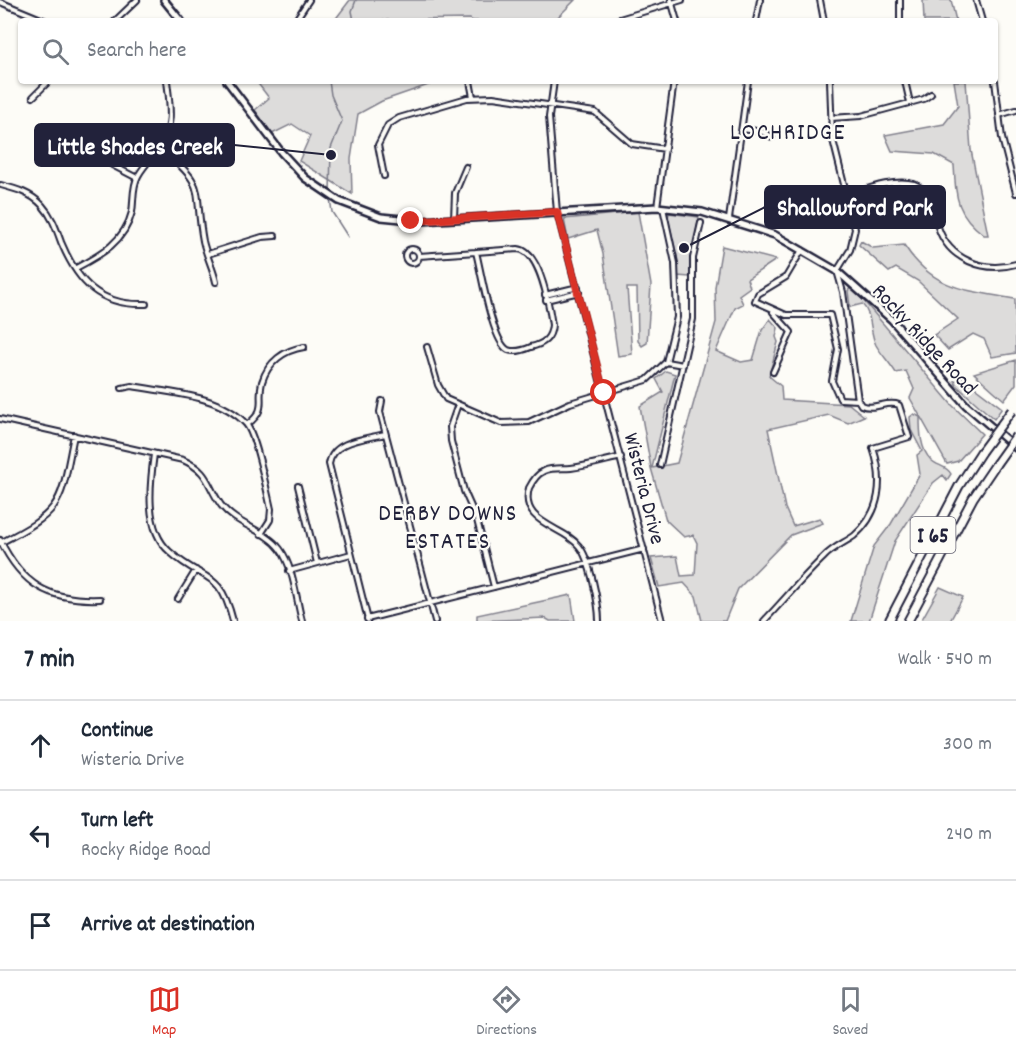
<!DOCTYPE html>
<meta charset="utf-8">
<style>
:root{--surface:#fff;--page:#f2f2f3;--text:#1f2937;--muted:#747a83;--line:#e0e1e3;--accent:#d93025}
body{margin:0;font-family:Dekko,sans-serif;background:var(--page);color:var(--text)}
.stop{position:absolute;width:18px;height:18px;margin:-14px;border:4px solid #d93025;border-radius:50%;background:#fff}
.stop.end{background:#d93025;border-color:#fff;box-shadow:0 2px 6px #0008}
.list{margin:0;padding:0;list-style:none}
h2{display:flex;justify-content:space-between;align-items:center;height:78px;margin:0;padding:0 24px;font-size:26px}
h2 small{font-size:20px;font-weight:400;color:var(--muted)}
.list li{display:grid;grid-template-columns:39px 1fr auto;gap:18px;align-items:center;box-sizing:border-box;height:90px;padding:0 24px;border-top:2px solid var(--line)}
.list b{display:block;font-size:22px;white-space:nowrap}
.list p{margin:0;font-size:20px;white-space:nowrap;color:var(--muted)}
.list em{font-size:20px;font-style:normal;color:var(--muted)}
.icon{flex:none;width:33px;height:33px;fill:none;stroke:currentColor;stroke-width:2;stroke-linecap:round;stroke-linejoin:round}
.map{position:relative;flex:none;width:1016px;height:621px;overflow:hidden}
.search{position:absolute;background:var(--surface);box-shadow:0 2px 4px #0004;left:18px;right:18px;top:18px;height:66px;display:flex;align-items:center;gap:15px;box-sizing:border-box;padding:0 21px;border-radius:6px;color:var(--muted);font-size:22px}
.sheet{height:348px;background:var(--surface)}
nav{display:flex;justify-content:space-around;align-items:center;box-sizing:border-box;height:84px;border-top:2px solid var(--line);background:var(--surface);font-size:16px;color:var(--muted)}
nav a{display:grid;justify-items:center;gap:3px}
nav .on{color:var(--accent)}
.map>svg:first-child{display:block}
.green{fill:#dddcdb;stroke:#807f8b;stroke-width:1.5}
.lines{fill:none;stroke-linecap:round;stroke-linejoin:round}
.stream{stroke:#787885;stroke-width:1.5}
.street-casing{stroke:#22223b;stroke-width:8}
.secondary-casing{stroke:#22223b;stroke-width:10}
.highway-casing{stroke:#22223b;stroke-width:11}
.street{stroke:#fdfcf7;stroke-width:4}
.secondary{stroke:#fdfcf7;stroke-width:5}
.highway{stroke:#fdfcf7;stroke-width:7}
.highway-bridge-casing{stroke:#22223b;stroke-width:11;stroke-linecap:butt}
.highway-bridge{stroke:#fdfcf7;stroke-width:7}
.route{stroke:#d93025;stroke-width:8}
.labels{text-anchor:middle;stroke-width:4.5;stroke-linejoin:round;paint-order:stroke}
.shield{fill:#fdfcf7;stroke:#646373;stroke-width:1.5}
.shield-label{font-size:21px;font-weight:bold;fill:#22223b}
.street-label{font-size:22px;fill:#22223b;stroke:#fdfcf7}
.neighbourhood-label{font-size:24px;letter-spacing:1.5px;fill:#22223b;stroke:#fdfcf7}
.leader{fill:none;stroke:#22223b;stroke-width:2}
.callout-dot{fill:#22223b;stroke:#fdfcf7;stroke-width:2}
.callout{fill:#22223b;stroke:#22223b;stroke-width:2}
.callout-label{font-size:24px;text-anchor:middle;font-weight:bold;fill:#fff}
</style>
<div class="map">
<svg width="1016" height="621" viewBox="0 0 1016 621">
<rect width="100%" height="100%" fill="#fdfcf7"/>
<filter id="ink" filterUnits="userSpaceOnUse"><feTurbulence type="fractalNoise" baseFrequency=".0167" numOctaves="2"/><feDisplacementMap in="SourceGraphic" scale="12" xChannelSelector="R" yChannelSelector="G"/><feConvolveMatrix kernelMatrix="1 2 1 2 8 2 1 2 1" color-interpolation-filters="sRGB"/></filter>
<g filter="url(#ink)">
<path class="green" d="M350,0h225l-21,21h-81l-3,-2 -136,2z
M923,0h28l5,21h-32z
M256,81h184l-58,20 -24,13 -7,45 1,35 -53,-33 11,-25 -18,-12 -20,10 -17,-24 14,-12z
M954,81h12l5,69 17,85h-4c-28,-21 -28,-37 -30,-70l-20,-11 -42,-3 -7,-16 59,-11 14,-18z
M638,212l13,73 -4,58 -5,3 -4,-5 -1,-53h-10l5,66 -14,2 -15,-102 -6,-24 -29,9 -4,-20z
M669,213l30,4 -8,40 -1,20 -13,-1v-20l-9,-38z
M861,241l12,7 31,-3c29,45 62,45 111,54l1,54 -24,4 -8,-18 -11,-5 -25,16 -14,-15 24,-16 -40,-38 -22,-13 -7,4 -30,-27z
M722,246l54,14 -29,19 3,8 -11,8 4,9 -8,4 -19,43 25,11 12,-2 9,-30 8,-11 8,9 -2,9 2,5 -9,34 12,10 1,14 67,4 15,12 -16,7 -19,-8 -61,14 17,79 8,18 27,-8 3,5 -32,12 -53,54 -13,32h-23l-6,-25 -12,-13 -25,4 -8,-29 26,-2 4,20 14,-1 2,-32 -4,-8 -9,2 -18,-17 -15,-52 -11,-62 23,-14 -7,-13 10,-8 9,3 -23,94 25,-5 39,-141 -1,-35z
M850,288l13,12 89,105 30,29 -24,27 -11,3 -37,-66 4,-9 -8,-18 -10,2c-6,-10 -15,-19 -20,-28 -7,-14 -3,-30 -14,-41l-12,3 -2,-16z
M1016,360v24l-12,16 -30,-27z
M963,378l39,30 -8,11 -37,-33 -3,-5z
M914,414l6,3c0,14 0,32 11,43 6,6 16,6 20,14l-4,6 -4,-5 -10,8 -38,58 -26,80h-18l23,-75 17,-22 29,-50 -3,-19 5,-4 -11,-21 -1,-13z
M940,587l23,10 -13,24h-29z
M571,595l4,26h-25l-5,-3 -68,3v-6z"/>
<g class="lines">
<path class="stream" d="M354,21l-2,-10 4,-11
M329,81l2,14 11,26 -11,27 -1,45
M330,198l2,14 16,25"/>
<g class="street-casing">
<path id="street" d="M671,0l6,21
M820,0l4,21
M976,0l6,21
M0,2l46,19
M115,21l22,-21
M295,21l14,-21
M613,21l69,-21
M756,21l4,-21
M900,21v-21
M470,81l3,16
M554,81l-5,36 8,95 105,409
M905,81l5,22
M995,81l7,57 14,55
M33,97l16,-16
M999,115l17,-5
M831,118l30,-2 63,-17 7,-5
M742,129l21,3 9,5
M160,148c49,39 33,39 43,93 3,14 10,27 13,41
M108,157l4,8 25,13
M384,176l-6,-31 10,-20 11,-7 68,-20 26,-1 102,15 37,32 33,5
M1,185c15,4 30,8 41,20 10,11 14,23 19,37 17,41 39,64 85,62
M846,196c19,-6 48,-18 68,-12 17,6 18,28 24,43 11,33 46,46 78,37
M657,207l17,-126
M454,219l1,-26 11,-26
M729,219l19,-138
M518,249c22,2 31,56 34,76 -1,14 -9,19 -21,22 -7,3 -15,6 -23,3 -16,-8 -27,-79 -32,-98z
M405 256a7 7 0 1 1 14 0a7 7 0 1 1-14 0Z
M802,250l-16,27 -28,17 -3,7 31,14h44l8,34 -6,32 8,18 18,1
M208,254l54,-17 13,-1
M419,256l57,-4
M76,268c25,-13 49,-27 56,-56 2,-12 0,-25 6,-36 6,-11 16,-20 22,-29 14,-22 10,-41 7,-66
M545,295l33,-8
M546,300l33,-8
M427,347l11,38 8,14 55,24 28,-1 41,-19 77,-23 19,-18 11,-45 -2,-54 -12,-55
M666,362l17,3
M773,372l18,-40 -18,-20
M122,388l10,-2c37,7 87,8 114,38 10,11 21,68 25,85l-1,11 -9,14
M382,401l-2,11 55,209
M457,407l-7,20 1,14 13,50 13,29 17,67
M0,419l183,41c27,12 23,24 38,45 15,20 45,25 59,44 14,19 16,50 22,72
M248,424c20,-16 9,-22 14,-42 6,-20 22,-32 42,-35
M154,454c-4,29 -10,76 16,98 34,31 50,16 63,69
M660,465l33,-146v-61l8,-35
M298,486l19,77
M0,540c22,45 49,61 100,59
M0,543c65,-33 60,-39 74,-108
M289,571l62,-17
M178,599l18,-29
M367,619l277,-70
M368,620l-39,-156c4,-24 37,-25 56,-30
M599,621c0,-17 -9,-62 -20,-75 -15,-20 -60,-22 -50,-58 3,-6 8,-14 15,-17 8,-4 18,-2 27,-3 17,-2 33,-7 50,-11
M764,621c20,-21 39,-44 60,-64 8,-9 20,-14 30,-21 27,-23 30,-56 19,-88l36,-11 -10,-32c-13,-5 -25,6 -38,0l-3,-5 -15,-108 -6,-21 13,-21 5,-21 -23,-93 -2,-55"/>
</g>
<g class="secondary-casing">
<path id="secondary" d="M164,0l17,21
M227,81l54,71 24,26 34,23 42,16 41,4 235,-14 45,5 73,23 62,36 55,49 74,85 50,43"/>
</g>
<g class="highway-casing">
<path id="highway" d="M889,621l70,-135 22,-34
M908,621l65,-123 23,-34"/>
</g>
<use href="#street" class="street"/>
<use href="#secondary" class="secondary"/>
<use href="#highway" class="highway"/>
<g class="highway-bridge-casing">
<path id="highway-bridge" d="M981,452l31,-42
M996,464l20,-28"/>
</g>
<use href="#highway-bridge" class="highway-bridge"/>
</g>
</g>
<g class="lines" filter="url(#ink)">
<path class="route" d="M411,221l146,-9 47,181"/>
</g>
<g class="labels">
<rect class="shield" x="910.5" y="517" width="45" height="36" rx="4.5"/>
<g class="shield-label">
<text x="933" y="542">I 65</text>
</g>
<g class="street-label">
<text transform="translate(926 338) rotate(47)" y="8">Rocky Ridge Road</text>
<text transform="translate(646 488) rotate(76)" y="8">Wisteria Drive</text>
</g>
<g class="neighbourhood-label">
<text x="788" y="139">LOCHRIDGE</text>
<text x="448" y="520">DERBY DOWNS<tspan x="448" dy="28">ESTATES</tspan></text>
</g>
</g>
<path class="leader" d="M331 155L234 145M684 248L765 207"/>
<g class="callout-dot">
<circle cx="331" cy="155" r="6"/>
<circle cx="684" cy="248" r="6"/>
</g>
<g class="callout">
<rect x="35" y="124" width="199" height="42" rx="6"/>
<rect x="765" y="186" width="180" height="42" rx="6"/>
</g>
<g class="callout-label">
<text x="135" y="154">Little Shades Creek</text>
<text x="855" y="215">Shallowford Park</text>
</g>
</svg>
<div class="stop" style="left:604px;top:393px"></div>
<div class="stop end" style="left:411px;top:221px"></div>
<div class="search"><svg class="icon" aria-label="search" viewBox="0 0 24 24"><circle cx="10" cy="10" r="6"/><path d="M15 15l6 6"/></svg>Search here</div>
</div>
<section class="sheet">
<h2>7 min<small>Walk · 540 m</small></h2>
<ul class="list">
<li><svg class="icon" aria-label="ahead" viewBox="0 0 24 24"><path d="M12 20V5M6 11l6-6 6 6"/></svg><div><b>Continue</b><p>Wisteria Drive</p></div><em>300 m</em></li>
<li><svg class="icon" aria-label="left" viewBox="0 0 24 24"><path d="M17 20v-9H6M10 6l-5 5 5 5"/></svg><div><b>Turn left</b><p>Rocky Ridge Road</p></div><em>240 m</em></li>
<li><svg class="icon" aria-label="arrive" viewBox="0 0 24 24"><path d="M6 21V4h12l-3 4 3 4H6"/></svg><div><b>Arrive at destination</b></div></li>
</ul>
</section>
<nav>
<a class="on"><svg class="icon" aria-label="map" viewBox="0 0 24 24"><path d="M3 6l6-2 6 2 6-2v14l-6 2-6-2-6 2zM9 4v14M15 6v14"/></svg>Map</a>
<a><svg class="icon" aria-label="directions" viewBox="0 0 24 24"><path d="M12 3l9 9-9 9-9-9zM9 14v-3h6M13 9l2 2-2 2"/></svg>Directions</a>
<a><svg class="icon" aria-label="saved" viewBox="0 0 24 24"><path d="M7 4h10v16l-5-4-5 4z"/></svg>Saved</a>
</nav>
